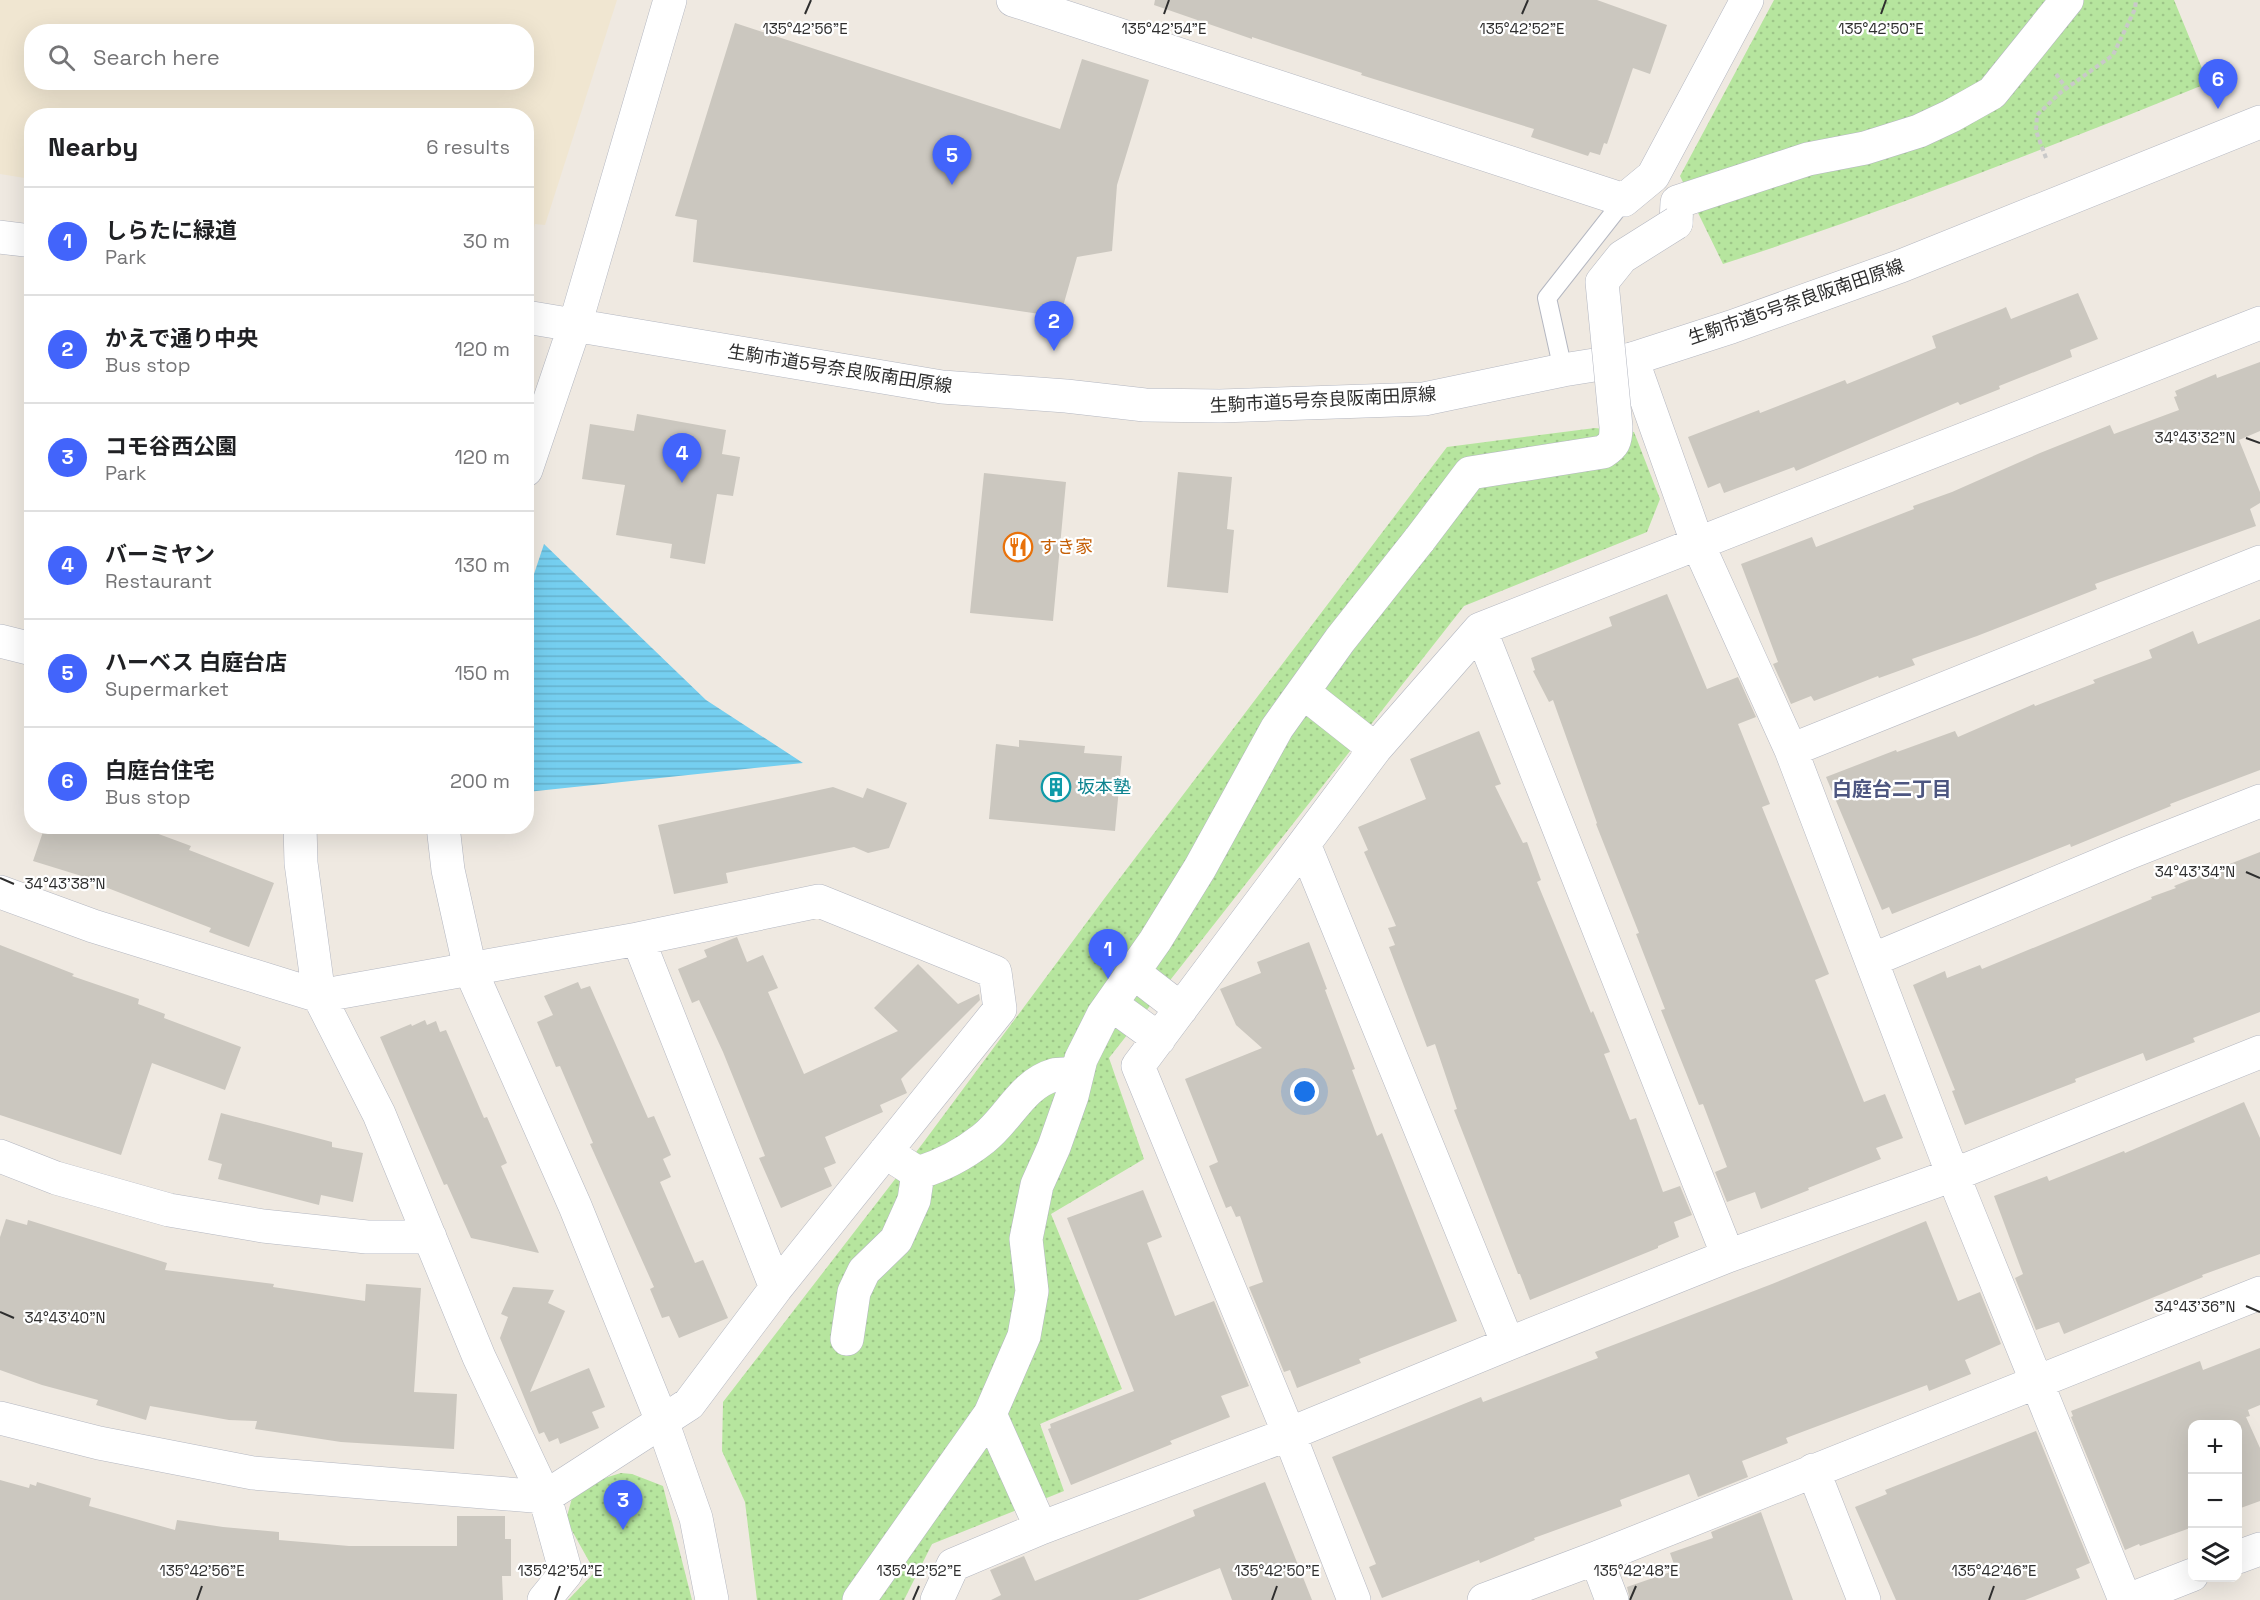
<!DOCTYPE html>
<meta charset="utf-8">
<style>
:root{--surface:#fff;--page:#f2f2f2;--text:#202124;--muted:#757577;--line:#e0e0e0;--accent:#4264fb}
body{margin:0;font-family:"Space Grotesk","Noto Sans JP",sans-serif;background:var(--page);color:var(--text)}
.controls{position:absolute;right:18px;bottom:18px;display:grid;overflow:hidden;border-radius:12px;box-shadow:0 6px 24px #0002}
.controls button{width:54px;height:54px;display:grid;place-items:center;padding:0;border:0;border-bottom:2px solid var(--line);background:var(--surface);color:var(--text);font:30px sans-serif}
.you{position:absolute;left:1305px;top:1092px;width:21px;height:21px;margin:-15px;border:4px solid #fff;border-radius:50%;background:#1a73e8;box-shadow:0 0 0 9px #1a73e833}
.badge{display:grid;place-items:center;width:39px;height:39px;border-radius:50%;background:var(--accent);color:#fff;font-size:20px;font-weight:700}
.pin{position:absolute;translate:-50% -50px;filter:drop-shadow(0 2px 3px #0008)}
.pin::after{content:'';position:absolute;top:32px;width:21px;height:18px;background:inherit;clip-path:polygon(0 0,100% 0,50% 100%)}
.list{margin:0;padding:0;list-style:none}
h2{display:flex;justify-content:space-between;align-items:center;height:78px;margin:0;padding:0 24px;font-size:26px}
h2 small{font-size:20px;font-weight:400;color:var(--muted)}
.list li{display:grid;grid-template-columns:39px 1fr auto;gap:18px;align-items:center;box-sizing:border-box;height:108px;padding:0 24px;border-top:2px solid var(--line)}
.list b{display:block;font-size:22px;white-space:nowrap}
.list p{margin:0;font-size:20px;white-space:nowrap;color:var(--muted)}
.list em{font-size:20px;font-style:normal;color:var(--muted)}
.icon{flex:none;width:33px;height:33px;fill:none;stroke:currentColor;stroke-width:2;stroke-linecap:round;stroke-linejoin:round}
.map{position:relative;flex:none;width:2260px;height:1600px;overflow:hidden}
.search{position:absolute;background:var(--surface);box-shadow:0 6px 24px #0002;left:24px;top:24px;width:510px;height:66px;display:flex;align-items:center;gap:15px;box-sizing:border-box;padding:0 21px;border-radius:24px;color:var(--muted);font-size:22px}
.panel{position:absolute;background:var(--surface);box-shadow:0 6px 24px #0002;left:24px;top:108px;width:510px;height:726px;border-radius:24px}
.map>svg:first-child{display:block}
.education{fill:#f0e6d1;fill-rule:evenodd}
.park{fill:url(#park-dots)}
.water{fill:url(#water-rules)}
.building{fill:#cbc7bf}
.lines{fill:none;stroke-linecap:round;stroke-linejoin:round}
.lane-casing{stroke:#b4b7c1;stroke-width:20}
.street-casing{stroke:#b4b7c1;stroke-width:34}
.secondary-casing{stroke:#b4b7c1;stroke-width:34}
.path{stroke:#c9c9c9;stroke-width:4;stroke-dasharray:4.5 3;stroke-linecap:butt}
.lane{stroke:#fff;stroke-width:18}
.street{stroke:#fff;stroke-width:33}
.secondary{stroke:#fff;stroke-width:33}
.street-bridge-casing{stroke:#b4b7c1;stroke-width:34;stroke-linecap:butt}
.street-bridge{stroke:#fff;stroke-width:33}
.ticks{fill:none;stroke:#2e2e2e;stroke-width:2}
.labels{text-anchor:middle;stroke-width:4.5;stroke-linejoin:round;paint-order:stroke}
.street-label{font-size:18px;fill:#2e2e2e;stroke:#fff}
.food-label{font-size:18px;fill:#c56008;stroke:#fff;text-anchor:start}
.culture-label{font-size:18px;fill:#0d838f;stroke:#fff;text-anchor:start}
.neighbourhood-label{font-size:20px;font-weight:bold;fill:#4d5680;stroke:#fff}
.ticks-label{font-size:15px;text-anchor:middle;fill:#2e2e2e;stroke:#fff;stroke-width:4.5;stroke-linejoin:round;paint-order:stroke}
</style>
<div class="map">
<svg width="2260" height="1600" viewBox="0 0 2260 1600">
<defs>
<pattern id="park-dots" width="8" height="8" patternUnits="userSpaceOnUse" patternTransform="scale(1.5)"><rect width="8" height="8" fill="#b6e59e"/><path d="M2 2h.1M6 6h.1" fill="none" stroke="#9dc588" stroke-width="1.8" stroke-linecap="round"/></pattern>
<pattern id="water-rules" width="6" height="5" patternUnits="userSpaceOnUse" patternTransform="scale(1.5)"><rect width="6" height="5" fill="#75cff0"/><path d="M0 2.5h6" fill="none" stroke="#66b2ce"/></pattern>
</defs>
<rect width="100%" height="100%" fill="#efe9e1"/>
<path class="education" d="M0,0h617l-72,225 -10,-1 -2,8 -6,-2 -1,-114h-494l-1,63 -31,-5zM32,32h494v50h-494z"/>
<path class="park" d="M1774,0h400l34,83c-160,65 -321,128 -485,181l-43,-88z
M1595,428l39,4 26,67 -13,33 -183,74 -355,452 35,101 -93,55 71,175 -82,35 24,67 -132,53 -28,56h-147l-12,-98 -23,-51 1,-49 200,-259 181,-244 343,-452z
M621,1473l11,1 31,12 29,114h-124l27,-28 -29,-52 9,-33z"/>
<path class="water" d="M544,544l162,156 97,63 -276,29v-197z"/>
<path class="building" d="M1155,0h442l70,25 -17,49 -17,-6 -26,76 -3,-1 -4,12 -10,-3 -2,4 -57,-19 3,-8 -173,-54 1,-2 -110,-36v2l-98,-34z
M735,23l325,106 22,-70 67,21 -32,105 -5,66 -35,6 -17,60 -367,-55 4,-42 -22,-4z
M2078,293l20,46 -28,11 2,7 -73,29 1,3 -40,16 -2,-3 -162,69 -2,-4 -70,26 -4,-10 -12,5 -20,-51 71,-27 1,3 85,-33 2,4 89,-36 -4,-12 70,-27 4,-2 5,12z
M2260,362v69l-21,9 21,52v11l-10,6 6,17 -161,58 2,5 -120,47 -65,23 3,6 -36,13 -1,-2 -64,25 -3,-5 -20,8 -18,-40 5,-2 -37,-98 71,-27 4,10 98,-38 -1,-3 39,-14 88,-39 70,-28 4,9 65,-24 -5,-13 3,-1 -2,-5 41,-17 1,4z
M637,414l89,16 -4,24 18,3 -7,39 -16,-2 -12,70 -35,-6 2,-14 -56,-9 9,-50 -43,-6 8,-55 44,7z
M1178,472l54,5 -5,52 7,1 -6,63 -61,-6z
M984,473l82,9 -13,139 -83,-8z
M1667,594l40,95 31,-12 18,40 -18,7 32,80 -8,3 67,167 -14,6 49,122 21,-8 18,44 -27,10 5,11 -73,29 1,2 -48,19 -6,-17 -28,10 -12,-30 12,-5 -24,-63 -4,1 -38,-95 4,-1 -29,-75 3,-1 -43,-109 1,-1 -44,-123 -4,2 -16,-31 2,-1 -4,-12 81,-32 -3,-9z
M2260,619v151l-90,34 1,2 -100,41 -1,-3 -178,70 -3,-7 -7,3 -56,-133 70,-27 1,2 58,-21 3,6 76,-33 1,2 60,-23 -2,-3 59,-22 -3,-8 44,-19 5,13z
M1479,731l22,53 -6,2 28,57 4,-1 14,38 -4,2 54,131 2,-2 17,41 -6,2 26,66 6,-2 27,74 17,-6 12,29 -18,7 5,15 -21,9v2l-128,52 -10,-26h-2l-64,-164 3,-1 -22,-65 -8,3 -38,-100 6,-2 -7,-17 8,-2 -32,-74 4,-2 -10,-23 68,-28 -16,-40z
M1019,740l66,6 -1,7 38,3 -7,75 -126,-12 7,-75 23,3z
M833,787l30,11 4,-10 40,15 -18,45 -21,5 -14,-6 -128,26 2,10 -54,11 -16,-69z
M45,826h92l54,20 -2,4 85,33 -25,64 -40,-15 2,-4 -124,-48 1,-2 -55,-17z
M2260,852v160l-67,26 2,4 -49,19 -3,-8 -68,26 1,3 -111,43 -13,-34 3,-1 -42,-105 32,-14 2,7 33,-13 2,4 170,-70 -1,-2 25,-9 -2,-2z
M737,937l10,25 16,-7 15,33 -10,4 36,82 94,-43 -24,-23 44,-44 40,40 21,-10 1,6 -79,79 6,14 -27,12 3,7 -58,25 11,26 -12,5 8,18 -51,22 -22,-50 6,-2 -42,-104 -24,-52 -7,3 -14,-34 29,-12 -3,-7z
M1309,942l18,47 -2,1 30,79 -3,1 25,66 5,-3 75,188 -98,38 2,4 -64,25 -7,-18 -6,2 -35,-85 14,-5 -23,-66 -4,1 -5,-11 -5,2 -17,-42 9,-4 -33,-83 77,-31 -26,-23 -16,-36 41,-16 -4,-11z
M0,945l74,29 -2,2 67,23 -1,5 27,10 -1,4 77,29 -16,43 -73,-27 -31,92 -121,-40z
M578,982l3,7 9,-3 58,132 6,-2 17,39 -8,4 8,18 -11,5 35,81 8,-3 25,58 -49,20 -10,-22 -7,2 -12,-29 4,-2 -64,-143 3,-1 -33,-77 -4,1 -19,-45 16,-7 -9,-19z
M425,1020l2,5 9,-4 4,11 6,-2 38,88 3,-1 20,46 -6,3 38,87 -68,-15 -24,-54 -3,1 -64,-148 31,-13 1,2z
M2244,1102l16,36v116l-58,21 1,2 -139,57 -5,-12 -23,8 -21,-52 8,-4 -29,-78 53,-20 2,5 75,-30 1,2z
M221,1113l111,29v5l31,6 -10,49 -32,-7 -2,10 -101,-26 4,-15 -14,-4z
M1143,1190l19,47 -15,6 28,73 39,-15 35,85 -28,10 9,21 -60,24 2,3 -101,41 -23,-56 3,-1 -1,-4 84,-33 -67,-173z
M6,1219l21,6 1,-5 139,43 -2,7 109,14 -1,3 92,14 1,-17 55,4 -7,104 43,2 -3,55 -113,-7 -86,-13 2,-8 -28,-1 -79,-14 -4,14 -50,-15 2,-5 -56,-15 -42,-15v-133z
M1926,1221l32,80 22,-9 21,52 -36,16 6,14 -42,17 -2,-6 -141,53 2,5 -46,18 6,16 -50,20 -9,-23 -69,26 2,6 -88,32 1,2 -55,23 -1,-3 -97,38 -13,-31 7,-3 -44,-107 149,-60 2,5 115,-44 -3,-6 177,-68z
M513,1287l41,3 -6,13 17,8 -35,81 59,-24 16,39 -13,5 7,16 -39,16 -2,-6 -9,4 -5,-10 -5,2 -39,-96 8,-21 -7,-3z
M2260,1348v57l-12,5 2,6 -4,1 14,31v53l-22,8v-84h-45v102l-53,19 -1,-2 -14,6 -54,-133 2,-1 -2,-5 129,-50 3,9z
M2036,1431l54,132 -14,6 4,9 -55,22h-129l-41,-93 32,-13 -2,-4z
M0,1480l29,8 1,-4 6,2 1,-4 54,16 -2,8 86,24 2,-10 46,7 56,5v8l70,6h108v-30h48v23h6v37h-9l1,24h-503z
M1265,1482l47,118h-80l-12,-32 -82,32h-147l10,-5 -11,-25 34,-14 11,25 160,-65 -2,-6z
M1761,1512l32,88h-163l-3,-13 49,-17 -6,-17 43,-15 -2,-6z"/>
<g class="lines">
<g class="lane-casing">
<path id="lane" d="M1563,370l-16,-72 77,-98"/>
</g>
<g class="street-casing">
<path id="street" d="M1013,0l611,200 29,-24 94,-176
M1676,223l1,-21 131,-43 57,-11 54,-17 32,-15 41,-23 75,-93
M1632,359l65,183 94,208 162,425 172,425
M1480,629l248,627
M0,641l32,8
M1303,692l72,57
M1791,750l469,-188
M300,826l1,37 18,133 60,118 100,243 66,140 21,76 -22,27
M1304,844l204,500
M0,892l93,34 226,70 319,-57 181,-38 176,71 5,37 -224,279 -87,116 -144,93 -292,-24 -154,-30 -99,-25
M638,939l138,349
M1872,960l256,-107 132,-52
M1133,972l48,37
M1111,1004l48,35
M885,1152l33,21c23,-7 46,-19 65,-34 25,-19 39,-55 71,-64 7,-2 16,0 23,-1
M0,1156l56,22 113,32 94,16 104,11h63
M847,1339l7,-47 10,-21 32,-31 18,-40 4,-27
M990,1414l34,-78 8,-45 -6,-52 11,-54 17,-38 18,-51 9,-37 22,-44 52,-74 45,-73 77,-140 63,-88 80,-101
M1813,1470l51,130
M2238,1557l22,-8
M1596,1558l16,42
M859,1600l131,-186 51,114
M937,1600l16,-35 88,-37 248,-94 219,-90 220,-88 225,-81 307,-123
M1354,1600l-65,-166 -151,-368 237,-317 105,-120 780,-306
M1484,1600l112,-42 664,-265
M2128,1600l64,-25"/>
</g>
<g class="secondary-casing">
<path id="secondary" d="M0,237l32,4
M526,317l416,70 124,9 79,9 75,1 204,-7 139,-29 69,-11 99,-32 170,-61 359,-144
M526,470l49,-145 95,-325
M443,826l5,44 22,99 105,237 87,215 34,97 16,82"/>
</g>
<path class="path" d="M2056,74l10,14
M2046,158l-10,-27 1,-16 23,-22 53,-38 22,-46 1,-9"/>
<use href="#lane" class="lane"/>
<use href="#street" class="street"/>
<use href="#secondary" class="secondary"/>
<g class="street-bridge-casing">
<path id="street-bridge" d="M1420,539l50,-66 133,-21c11,-7 13,-11 13,-25l-14,-145 20,-25 54,-34"/>
</g>
<use href="#street-bridge" class="street-bridge"/>
</g>
<path class="ticks" d="M805,14l6,-14M1164,14l5,-14M1522,14l6,-14M1881,14l5,-14M2246,438l14,5M2246,872l14,6M0,878l14,6M2246,1306l14,6M0,1312l14,6M197,1600l5,-14M555,1600l5,-14M913,1600l6,-14M1272,1600l5,-14M1630,1600l6,-14M1989,1600l5,-14"/>
<defs>
<g id="restaurant-ring" transform="scale(1.5)"><circle r="9.5" fill="#fff" stroke="#e8710a" stroke-width="1.5"/><path d="M-5-6h1v4h1v-4h1v4h1v-4h1v5L-1.5 .5V6h-2V.5L-5-1ZM5-6V6H3V1.5H1.5Q1.5-4 5-6Z" fill="#e8710a"/></g>
<g id="building-ring" transform="scale(1.5)"><circle r="9.5" fill="#fff" stroke="#0f9aa8" stroke-width="1.5"/><path d="M-4-6H4V6H1V3H-1V6H-4ZM-2.5-4.3h1.7v1.8h-1.7ZM.8-4.3h1.7v1.8H.8ZM-2.5-1h1.7V.8h-1.7ZM.8-1h1.7V.8H.8Z" fill="#0f9aa8"/></g>
</defs>
<g fill-rule="evenodd">
<use href="#restaurant-ring" x="1018" y="547"/>
<use href="#building-ring" x="1056" y="787"/>
</g>
<g class="labels">
<g class="street-label">
<text transform="translate(1796 302) rotate(-19)" y="6">生駒市道5号奈良阪南田原線</text>
<text transform="translate(840 369) rotate(9)" y="6">生駒市道5号奈良阪南田原線</text>
<text transform="translate(1323 400) rotate(-3)" y="6">生駒市道5号奈良阪南田原線</text>
</g>
<g class="food-label">
<text x="1039" y="553">すき家</text>
</g>
<g class="culture-label">
<text x="1077" y="793">坂本塾</text>
</g>
<g class="neighbourhood-label">
<text x="1892" y="796">白庭台二丁目</text>
</g>
</g>
<g class="ticks-label">
<text x="805" y="34">135°42'56"E</text>
<text x="1164" y="34">135°42'54"E</text>
<text x="1522" y="34">135°42'52"E</text>
<text x="1881" y="34">135°42'50"E</text>
<text x="2195" y="443">34°43'32"N</text>
<text x="2195" y="877">34°43'34"N</text>
<text x="65" y="889">34°43'38"N</text>
<text x="2195" y="1312">34°43'36"N</text>
<text x="65" y="1323">34°43'40"N</text>
<text x="202" y="1576">135°42'56"E</text>
<text x="560" y="1576">135°42'54"E</text>
<text x="919" y="1576">135°42'52"E</text>
<text x="1277" y="1576">135°42'50"E</text>
<text x="1636" y="1576">135°42'48"E</text>
<text x="1994" y="1576">135°42'46"E</text>
</g>
</svg>
<div class="controls">
<button>+</button>
<button>−</button>
<button><svg class="icon" aria-label="layers" viewBox="0 0 24 24"><path d="M12 4l9 5-9 5-9-5zM3 14l9 5 9-5"/></svg></button>
</div>
<div class="you"></div>
<div class="pin badge" style="left:1108px;top:979px">1</div>
<div class="pin badge" style="left:1054px;top:351px">2</div>
<div class="pin badge" style="left:623px;top:1530px">3</div>
<div class="pin badge" style="left:682px;top:483px">4</div>
<div class="pin badge" style="left:952px;top:185px">5</div>
<div class="pin badge" style="left:2218px;top:109px">6</div>
<div class="search"><svg class="icon" aria-label="search" viewBox="0 0 24 24"><circle cx="10" cy="10" r="6"/><path d="M15 15l6 6"/></svg>Search here</div>
<section class="panel">
<h2>Nearby<small>6 results</small></h2>
<ul class="list">
<li><span class="badge">1</span><div><b>しらたに緑道</b><p>Park</p></div><em>30 m</em></li>
<li><span class="badge">2</span><div><b>かえで通り中央</b><p>Bus stop</p></div><em>120 m</em></li>
<li><span class="badge">3</span><div><b>コモ谷西公園</b><p>Park</p></div><em>120 m</em></li>
<li><span class="badge">4</span><div><b>バーミヤン</b><p>Restaurant</p></div><em>130 m</em></li>
<li><span class="badge">5</span><div><b>ハーベス 白庭台店</b><p>Supermarket</p></div><em>150 m</em></li>
<li><span class="badge">6</span><div><b>白庭台住宅</b><p>Bus stop</p></div><em>200 m</em></li>
</ul>
</section>
</div>
